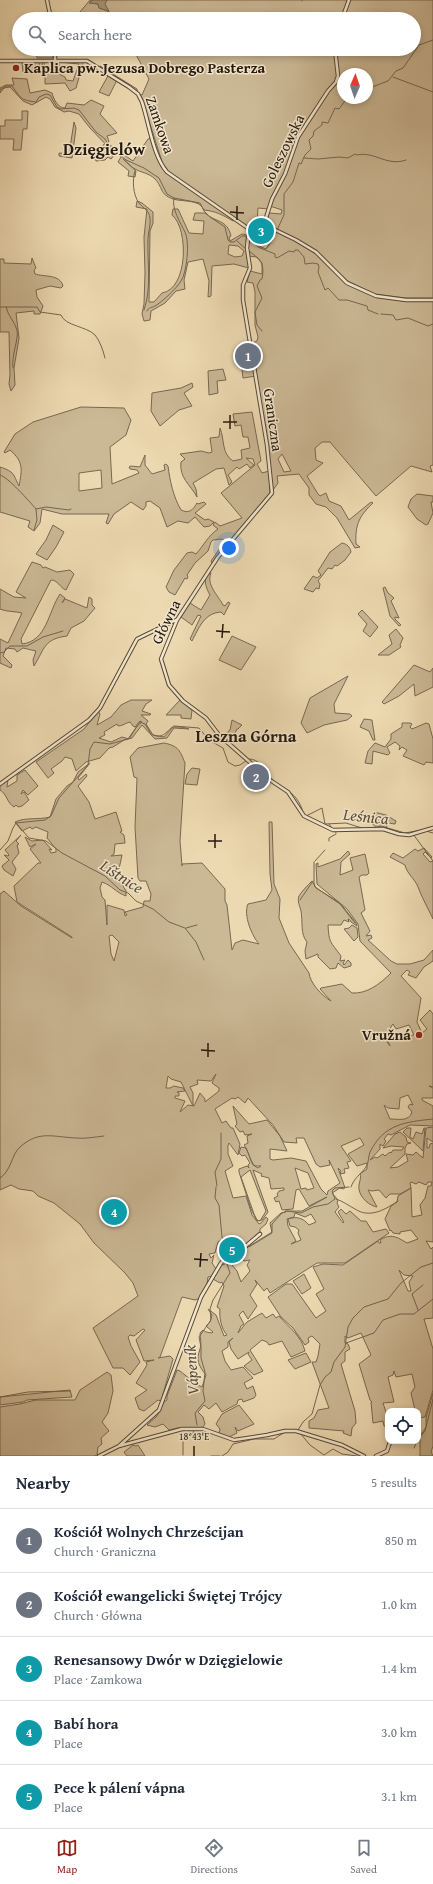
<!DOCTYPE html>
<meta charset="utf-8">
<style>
:root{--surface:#fff;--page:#f2f2f3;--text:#1f2937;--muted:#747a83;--line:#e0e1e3;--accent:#8f2418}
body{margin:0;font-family:"Gentium Book Plus",serif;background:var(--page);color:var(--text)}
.controls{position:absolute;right:12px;bottom:12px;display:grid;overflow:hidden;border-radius:8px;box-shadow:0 2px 6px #0003}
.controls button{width:36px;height:36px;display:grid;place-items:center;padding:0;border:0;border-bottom:1px solid var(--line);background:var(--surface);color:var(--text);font:20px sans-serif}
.compass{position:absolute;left:337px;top:68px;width:36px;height:36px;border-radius:50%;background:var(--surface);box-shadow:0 2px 6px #0003;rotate:2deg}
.you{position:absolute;left:229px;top:548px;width:14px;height:14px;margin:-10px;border:3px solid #fff;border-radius:50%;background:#1a73e8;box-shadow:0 0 0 6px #1a73e833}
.badge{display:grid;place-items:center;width:26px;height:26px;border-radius:50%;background:var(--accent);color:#fff;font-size:13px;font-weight:700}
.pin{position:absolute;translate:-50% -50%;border:2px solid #fff;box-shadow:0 1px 4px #0006}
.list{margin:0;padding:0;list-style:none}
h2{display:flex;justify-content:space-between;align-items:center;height:52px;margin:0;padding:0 16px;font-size:17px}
h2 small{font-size:13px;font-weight:400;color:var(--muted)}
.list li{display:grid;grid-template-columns:26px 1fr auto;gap:12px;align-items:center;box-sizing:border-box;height:64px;padding:0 16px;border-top:1px solid var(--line)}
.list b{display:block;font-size:15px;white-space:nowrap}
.list p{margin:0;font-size:13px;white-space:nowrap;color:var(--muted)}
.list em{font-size:13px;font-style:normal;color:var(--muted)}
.icon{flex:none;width:22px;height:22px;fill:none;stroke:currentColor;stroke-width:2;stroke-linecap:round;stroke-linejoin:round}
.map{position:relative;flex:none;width:433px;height:1456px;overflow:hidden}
.search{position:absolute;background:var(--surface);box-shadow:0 2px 6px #0003;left:12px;right:12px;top:12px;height:44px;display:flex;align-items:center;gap:10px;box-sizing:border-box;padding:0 14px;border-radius:22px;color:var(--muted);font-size:15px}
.sheet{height:372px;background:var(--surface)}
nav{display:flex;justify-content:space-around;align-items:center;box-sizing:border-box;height:56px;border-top:1px solid var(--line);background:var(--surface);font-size:11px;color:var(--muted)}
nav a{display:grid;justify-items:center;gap:2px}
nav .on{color:var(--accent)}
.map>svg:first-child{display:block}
.green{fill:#cbb895;stroke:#786851;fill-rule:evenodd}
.water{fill:#a99879;stroke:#74654e}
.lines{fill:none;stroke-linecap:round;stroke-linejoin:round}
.stream{stroke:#74654e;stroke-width:1}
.tertiary-casing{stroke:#564936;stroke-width:4.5}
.tertiary{stroke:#f3e6cc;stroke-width:2.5}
.ticks{fill:none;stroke:#24190d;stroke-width:1.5}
.poi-dot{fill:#8f2418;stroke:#f3e6cc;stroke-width:1.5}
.labels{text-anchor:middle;stroke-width:3;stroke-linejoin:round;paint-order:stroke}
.poi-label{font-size:15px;font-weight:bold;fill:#24190d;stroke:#f3e6cc;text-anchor:start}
.street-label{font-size:15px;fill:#24190d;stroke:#f3e6cc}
.water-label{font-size:16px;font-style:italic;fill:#594c38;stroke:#f3e6cc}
.quarter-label{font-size:17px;font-weight:bold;fill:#24190d;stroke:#f3e6cc}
.ticks-label{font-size:10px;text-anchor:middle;fill:#24190d;stroke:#f3e6cc;stroke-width:3;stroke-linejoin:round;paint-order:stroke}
</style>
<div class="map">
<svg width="433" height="1456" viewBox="0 0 433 1456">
<rect width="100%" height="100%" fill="#edd9b1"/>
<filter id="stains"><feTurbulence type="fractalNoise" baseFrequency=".005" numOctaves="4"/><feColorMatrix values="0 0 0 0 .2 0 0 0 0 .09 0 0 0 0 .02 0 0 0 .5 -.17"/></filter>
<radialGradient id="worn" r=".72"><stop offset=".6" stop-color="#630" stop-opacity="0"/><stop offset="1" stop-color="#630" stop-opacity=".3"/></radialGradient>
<path class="green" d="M90,0h3l-3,2 8,2 1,4 9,3v8h-24l2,-3 -6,-4z
M107,0h326v298h-28l-30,-4 -27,-13 -36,-33 -46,-24 3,-11 12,1 1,-4 -12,-4 -1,3 -11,-1 -1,15 -8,4 -13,-8 -3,2c-10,-6 -18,-10 -29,-11 -4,-11 -22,-8 -31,-11 -14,-5 -10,-12 -18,-20 -6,-6 -13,-6 -20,-10 -4,-2 -8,-7 -12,-10l13,12 -1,6 -7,-1 1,-5 -11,-9 3,-5 -7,-5 1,2 -4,5 -3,-2 -3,3 -9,1 -3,-8 6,1 5,-10 8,7 -22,-23 -11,-14 -10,-3 -5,1 -9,-5 -5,-8 -4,-2 -14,8 -9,-4 -13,-14 -6,1 -4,5v-5l6,-3h8l-2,-7 15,1 3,14 15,-3 7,3c2,7 6,15 13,15l2,-5 17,2 7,-5 13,6 -4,8 17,19 -10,3 2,5 -1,2 2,2 23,16 15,-22 4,-1 9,29 3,1 -21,-66 -5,-8 -39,-27 1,-1 37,23 1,5 4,1 7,-16 -16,-30h281v-30h-301l-9,-15zM343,74h24v24h-24z
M36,49h18l-1,9h-16z
M84,60l-8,28 -6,3 -5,-8 -20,1v-13l-2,-2 -1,-6 2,-1 2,8 9,-1 2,-7zM59,62l20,2 -6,17 -7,-1 -1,-3 -6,-3z
M27,61h13l-1,9 -6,2h-10l-1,-9h4z
M109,74l8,6 -8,16 -10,-4z
M22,111h6l-1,18h-4l-2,21h-8l1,-11h-14v-13h5v-6h17z
M74,122l2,6 -4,30 -13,-2v-3l10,1z
M137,201l5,2 11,9v11l-3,8 -1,71h5l8,-9c26,-4 27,-64 10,-78l1,-6h5l11,24 14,1 1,-13 -11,-1 2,-7h10c11,10 22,6 26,23l-2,1 1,4 12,-7 5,1 -1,12 3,21 -15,-4 -22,2 -1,30 -3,1 1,-16 -6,-22 -15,3 -4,18 1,9 -9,2 -11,12 -14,8 -1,9 -6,1 -2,-7 2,-10 1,-31 -1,-36 3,-28 -11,-2zM229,245l9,1 6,5 -2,5 -7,1 -7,-3z
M275,230l36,19 13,11 22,23 29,13 28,5h30v164l-3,1 2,6 -21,-6 -35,30 -46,-54h-8l-7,6 1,12 7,3 -16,13 11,18 2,2 6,-3 3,8 12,5 8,14 22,-18 2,1c-14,13 -18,22 -17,41l4,3 -5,1 -18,-30 -11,-11 -10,-3 -7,-9v-7l-10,-14 -22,2 1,7 -5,7 -17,-114 -13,2 -2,-17 12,-2 -2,-15 6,-3 1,-4 -3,-12v-33l-2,-9 -6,-1 3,-11 12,3v-11l-5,-6 -9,-1v-10l2,-10 9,10 7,3 6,-9zM282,454l9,17 -7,1 -6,-13z
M32,258l4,10 -2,2 1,4c9,3 25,0 28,12l-2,2 -11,-2 -14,4 1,7 6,9 -3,8h-6v-3l-18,2 3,25 -5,30 1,17 -4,6 -2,-7 1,-9 -1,-43h-9v-73h4v4l27,1z
M223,369l3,11 -9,1 1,12 -9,2 -1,-24z
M192,383l1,4 -9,6 8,13 -13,4 -19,16 -9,-15 1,-18 29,-5z
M81,407l43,1 7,12 -5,15 -16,12 2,37 27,-11 -2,-3 -7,-1 -1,-2 2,-1 9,1 5,-12v10l7,9 13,-4 -1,-5 2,-1 2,2c2,15 5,30 13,44 8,4 12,0 16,-7l1,1 6,-2 2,2 -11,9 10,7 3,-1 6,3 -4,4 -6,1 -9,-10 -7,6 -10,-2 -11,6 -7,-19 -10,-7 -4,1v4l-3,4 -12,-8 -17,12 -6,10 -2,-1 3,-9h-47l-20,-5 -2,14 -6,8 -6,-4 2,-6 -30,-9v-45c15,5 13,7 19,19 3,-16 5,-24 -9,-36l-5,3 -1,-1 11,-18 18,-12zM101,470l1,18 -23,3v-18z
M252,412l9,49 -4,3 5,9 7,-2 1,24 -58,68 -1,-2 14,-20 -3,-2 -9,1 -2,2 -3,9 -13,12 -8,12 1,2 -1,2 -2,-1 -10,17 -6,-3 -3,-5 8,-17 13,-17 5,-1 4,2c8,-9 12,-18 22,-25l-5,-4 2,-3 5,4 22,-8 -21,-25 34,-28 -2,-6 -7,-1 8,7 -4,3 -3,-4 -8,5 -2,-2 -9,8 4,7 -3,3 -5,-17 -8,1 -23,14 3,6 1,8c-7,-13 -18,-19 -16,-35l4,-3 -5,-5 21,-3 8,2 3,-1 -2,-14 9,-1 1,-9c5,12 1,25 13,33l9,-2 -1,-9 9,-2 -2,-11h-5l-2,-12 -6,1 -2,-12z
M417,494l16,2v6h-2l2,11 -5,11 -2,1 -9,-6 -9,-12 3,-8z
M53,525l11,7 -8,15 -9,13 -11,-6 10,-14z
M342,543c5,1 8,4 9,9l-6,8 -8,6 -2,-1 -3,4 -4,-1 -10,13 2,3 -1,5 -3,-1 -3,4 -9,-3 9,-13 4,2 4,-3 -3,-4 12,-19z
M32,562l9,3 2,3 2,-1 12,5 13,-2 4,4 -8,16c-6,-2 -8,-10 -15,-10l-30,59 1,5c25,-3 26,-32 38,-50l5,4 -3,5 3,-4 22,9 2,-11 3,2v6l3,3 -11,13 -13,7 -4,8c-23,3 -22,12 -33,30l-1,-6 3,-9 -13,-3 -6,4 -2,-3 -9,-1 -3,8 9,9 -1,3 -11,-5v-24l8,4 14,-30c-8,-2 -15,-1 -22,-4v-20l14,8 12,1 -10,-6z
M208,573h3c-5,12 7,22 12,32l2,1 3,-4 2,1 -6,12 -3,-3c-17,1 -22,16 -29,29l-2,-2 11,-23 -3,-1 -6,10 -11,-8 9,-14 11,7 9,-15c-4,-7 -7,-15 -2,-22z
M385,587l3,6 6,5 -3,3 8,17 -4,-1v2l6,6 -2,1 -9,-10 -7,-28z
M362,610l16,17 -8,10 -7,-6 4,-7 -9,-10z
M396,629l7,9 -3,7 1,2 -12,8h-11l14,-11 -3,-9z
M232,636l24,11 -15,23 -22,-10z
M414,665l16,7 3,-4v19l-18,9 -1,-12 -15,12 -15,8 -2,-2z
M348,676l-14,28 1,9 15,1 2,2 -5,4 -23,5 -17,8 -6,-10 9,-25z
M131,700h21l-6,4 -4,7 9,3 -1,1h-9l7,6 -2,3 7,11 11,2 9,-10h9l7,2 -15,-1 -7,10 -12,1 -13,-14 -10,13 -8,2 -11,7 -4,1 -9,10 -14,4 -10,9 -4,-12 -7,-2 -3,4 -11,8 3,4 -6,5 -12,-16 48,-33 14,-18 2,3 -3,11 14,-8 10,-12zM140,721l2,1 -5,4 -8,13 -7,-2 -11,5 -12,-4 6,-3 -1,-3 13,-8 1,2c5,0 7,-3 12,-4l3,4 2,1z
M180,700l12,10 -1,9 -10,-1v-3h-15z
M364,719l8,1 3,20h-2l-4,-9 -9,-4z
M232,720l10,5 -4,4h-1l-3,6 -7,6 -5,-4 8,-7z
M402,723h8l2,1 -2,3 2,2 14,-6 3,1 4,15v24l-7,-1 -2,3 -21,-9 4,-6 -5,-3 -3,3 1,-4 -5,-4 -8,5 3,6 -2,2 -15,-4 -1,13 -7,-1 3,-12 7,-8 10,4 6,-8v-5l11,-7z
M164,743c15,3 16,8 21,20l-5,78 2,25v-2l20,-1 23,26v12l2,4 5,45 3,-7 8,-3 16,4c-7,-8 -16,-29 -11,-40l18,-4 6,-10 -2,-16 -1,-52h3l2,62 6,15 -1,19 10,25 20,30c1,10 13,23 22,28l-11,-12 1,-1 21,-4 10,9c15,1 28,-9 39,-20l-31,-32 -2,-17 -11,-15 -30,-25 -1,-20 2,-1v4l22,-8 8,-8 2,3 -9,8 -1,13 13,-5 -3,-12 15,-4 4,19 -2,2h-5l-3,2 6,33 -4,3 9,18 -4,5 5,-1 1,3 -4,2 23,21 6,3h13l14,-4 9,-10v11l-9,6 -8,11 -8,-3 2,-3 -3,-2 -6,6 20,22 -4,24 5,11 5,-4 -7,-9 10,-10 3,4v73l-4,-1 4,2v10h-11v2l11,6v20l-23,-1 -19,10 -3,-1 -4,5 2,2 -3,5 -3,-2v5l-10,11 5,-3 2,1 6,-4 2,2 5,-4 1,1 2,-3h9l2,-3 -13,-1 -8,2 12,-14 5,-2 6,5 1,5 4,1 -4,1 -2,4v6l-15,14 8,-1 10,-6 -2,-7 7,1 3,-3 7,6 3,-30 7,-1v15l-6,-4v10h2l1,-4 3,-1v99l-7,-1 5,8 2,-2v71l-9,1 9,30v41l-8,27 -7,1v-7h-6l3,-1 -4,-17 4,-6 -3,-13 -16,3 -2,-6 -1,4 -5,2 6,25 -11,1 3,9v14h-2l-1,-5 -10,2 -2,-21h1l-2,-2 -11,-36 12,-9 -10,-22 -13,5 -3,-2v7l3,1 2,5 -5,3v9l-4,3 14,47 1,12 -4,5 -1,8 -8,-3 1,-2 -35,-3v-7l5,-3 4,-8 11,-2 -17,-46h4l2,-6 2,-12 -8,-8 -4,2 1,4 -4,3 -12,-17 -12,-11 -13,-20 18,-13h6l24,34 10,-7 -10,-17 8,-5 -11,-22 10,-3 20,1 35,-24 1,2h2l-1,-3c11,-7 17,-3 27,3l11,-4 -7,-9 -11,2v2l-7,-1 -2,-3 -1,1 -5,-12 6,-13 6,-4 1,-6 13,-8 1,29 10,-2 -2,-10 5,-7 3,-12h3l1,-4h-4l-2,3 -7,-3 -3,2 -5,-2 -1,1 1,5 -11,6h-10l-4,4 -7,-8 -7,1 -4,-1 9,17c-7,-1 -17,-9 -18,-18 -1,-5 3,-11 1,-15l7,-5v-6l-10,3 -9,-12 16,-9 -4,-7 -19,8 10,15 -4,1 2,6 -5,1 1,4 -5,1 1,-3 -3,-3 7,20 -2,1 -3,-1 -8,5 6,7 -1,3 2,4 -4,5 8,11 1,-1 -6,-10 3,-3 5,5 4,-3 11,10h5l7,11 13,-3 3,4 -44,30h-28l-47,30 -3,-5 -3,3 -9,-11 2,4 -7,11 7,11 -9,13 -5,-8 -4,4 5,9 -3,2 -3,7 9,-11 15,-9 4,5 7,-4 3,4 3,-2c10,12 22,19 26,35l-14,6 -9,-16 -13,4 -2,-3 -5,-2 -12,10 13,21 -9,4 -10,-9 8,-6 -4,-6 1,-2 -11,7 -7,-10 -2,-7 4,-4 -5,4v5l-6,4 3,10 6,9 12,-3 10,11 -9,5 3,6 6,-3 3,9 -2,3 -11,4 -1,-3 -4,1 -1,4 -15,8 -6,-9 -7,6 -5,-4 -6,7 5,5 2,7 -3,4h-25l-8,2 -6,-6 -8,3 -8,-2 10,-9 7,-14 3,-2v-4l10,-26 3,1 16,13 6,3 4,-12c-8,-10 -10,-15 -6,-26 2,-4 0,-12 0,-16l3,-3 3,2 6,1 1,-1 -7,-6 4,-4 2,-7 -4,-6 8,6 8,21 3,-1c-6,-6 -8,-19 -7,-26l-3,-2 7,-21 -2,-4 -2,1 -7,-4 7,-15 3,1 6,-4 1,-5 7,-2 11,-10 1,3 23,-14 -2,-10 11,-10 5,-1 -1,-1h17l25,-14 -18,9 -10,-17 -3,1 -3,19 -11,1 -3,-9 -3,1 -2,-4 4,-2 -1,-2 2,-3 5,-1v-2l-13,1 -2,-11 -8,-2 1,-2 -9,-4 15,42 -6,8 -5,1 -6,-12 -12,-37v-3l8,-3 2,2 -1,-3 2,-2 -5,-8 -3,1 -3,-3 2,-6 5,1 7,17 5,3 3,-2h-6c-6,-6 -6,-15 -11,-21l4,-2 -1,-7 5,-2 -7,1 -2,-4 -3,1 -5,-6 2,-2 -4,-18 16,18 18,-4 13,16 7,15 -17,-2v10l3,1 18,-2 15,3 15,28 6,6 1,-4 12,-8 -11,-23 1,5 -10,2 -4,-3 -12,-26h-8l1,5 -13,-1 -11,-17 -25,-27 -3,5 -7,-6 -3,2 -3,-1 -17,11 7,14 4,-2 5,7h2l7,16 -2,11 -9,-12 -1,2v9l5,12 -8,5 8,27 13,-2 6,19 7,9 2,-1 5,-6 2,2 -2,5 -6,5v4l-20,16 -6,2 -2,-3 -2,1 1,4 -2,1 -9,-13 -2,1 -3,11 -6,1 2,4 3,-3 -2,8 4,6 -4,7 -4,1 -1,7 -7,14 -5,2 -13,-3 -22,60 -2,1 12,-2 3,3 -12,42 -3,-1 -14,11 -5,-2 -4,-11 12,-8 -11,-7 11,-18 -1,-3 8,-2 -10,1 -8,-21 9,-10 -2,-1 -9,7 -4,-1 -2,2 3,9 9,16 -10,13 -7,-7h-10l-20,-40 45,-32 -5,-13 -8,-10 -31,-30 -14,-19 -26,-21 -16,-7 -5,-5 -14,-2 -8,-4 -11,5v-296l4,-3 17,15 51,32v-1l-55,-35 -3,-16 24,-23h3l-11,-14 6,-5 -6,3 -5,-10 7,4 11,-1 9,10 -3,-1 2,4 5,-1v-3l-9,-11 1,-6 -12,-5 -4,2 -2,-2 -8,4 -7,-9c10,-5 24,-2 35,-5l6,-18 11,-13 6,-4 5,-10 12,-9 -12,15 1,2 7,-6 1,2 -9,10 11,16 6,17 21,-7 6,19 -2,1 4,3 1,8 -10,1 -1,10 -3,2 11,-1 -3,14 -3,2 -3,5 9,8 4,7v5c-11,-4 -13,-10 -24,-14l-2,6 2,9 3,3 2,25v-20l17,5 1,6 2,-1 -2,-3 18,-5 1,-6h6l1,-7 -5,-13h-6l-2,-3 -3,-51 2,-49 -3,-1 -4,-20 8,-9zM112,935l7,7 -5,19 -3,-7 -2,-18zM393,1024l3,5 13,-4 5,10 -23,4 -3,2 2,5 -3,-4c4,-6 1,-13 6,-18zM216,1074l-4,9 7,5v3l-14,11v-3l-5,-6 -6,13 -6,-1 -8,7 5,-11 -10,-3v-2h4v-3l-2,-1 8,-1 -2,-3 -9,-2 -4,2h-4l2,-12 3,3 10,3 12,24v-13l-3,-6 8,-3 -1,-4 14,1zM408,1095l5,10 -3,-1 -2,3 4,5c-3,10 -14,7 -22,7l-6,-14 4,3 11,1 1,-11zM295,1168l13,5 6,15 -7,2 -1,-2 -5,1zM250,1170l16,41 -6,10 -3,-1 -3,-6 -13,-37zM295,1213l10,4 6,-3 5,8 -7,3c-6,-7 -12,-9 -21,-6l2,7 5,1 4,3 -1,3 3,7 -10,4 5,-3 -8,-15 -1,-7 7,-2zM242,1259l2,2 6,-1 -3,5 3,6 -9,11 -4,-11 -5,-6zM399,1270l5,5 9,1 -4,6 2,9h-3z
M192,768l8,1 -3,16 -12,-1 2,-10z
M25,770l13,16 -10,9 -5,-5 -2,4 3,-2 5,8 -7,6 -4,1 -2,-2 -2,2c-7,-4 -7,-13 -14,-17v-5l8,-5 -1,7 10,-6v-6z
M374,812l12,3 10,6 -1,3 -7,-1 -2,5h-9l-7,-6v-2l5,1 2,-3 -4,-1z
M21,835l-5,6 3,3 -2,1 2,8 -7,9 4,7 -3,7 -9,-6 -2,-4 7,-6 -5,-5 4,1 1,-1 -4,-5z
M424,848l8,9 -1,1 -6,-6 -2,2 7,8 3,-1v58c-5,-11 -11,-21 -15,-32 -3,-8 -11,-13 -13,-22l-15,-8 3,-4 10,5 12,-9 3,2z
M312,881l4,7 24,15 16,20 1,3 -6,-4 -1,-2 -2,-1 1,3 -5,-2 -3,5h-13c1,18 2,16 13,31l-1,5 5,-1 -2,3 1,2 4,-5 3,3v3l-7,2 -6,-5 -2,5 -6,1 -12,-12v-3l-12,5 -1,-8 2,-9c-7,-8 -4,-20 -6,-31 -1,-5 -4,-9 -2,-15 3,-5 9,-11 13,-15z
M352,925l5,3 1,9 -4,4 -10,-12 5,-1z
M407,1128h4l-1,9 3,2 3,-7 6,2 2,-6h1l-2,23 -20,-19z
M304,1274l7,14 -9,6 -9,-13z
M306,1353l5,9 -16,7 -7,-9z
M107,1372l4,3 2,16 -5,22 -6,9 7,9 -8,7 1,6 -4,3 -1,8 -3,1h-94v-49l20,-3 16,-4h39l5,-10z
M70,1390l2,7 -45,3 -4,2 -23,3v-8z
M433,1393v53l-2,6 2,4h-13v-20l6,-9v-9z
M239,1405l15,19 -16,7 -3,-4 2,6 -8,4 -10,-4 1,-4 -4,-5 6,-10z
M133,1445l3,1 2,-1 7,11h-18l-3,-4z"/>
<path class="water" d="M93,0h14l-2,4 8,15h-5v-8l-9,-3 -1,-4 -9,-1z"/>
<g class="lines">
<path class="stream" d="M302,0v1
M393,77l40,15
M367,89l21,-8 8,-10 7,-3 16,-23 14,-5
M0,90l6,-4h6c9,12 8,14 24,16l3,-5 7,-3 4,1 7,12 4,2 13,-1 5,2 17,22 9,7 5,8 16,13 18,8 15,10 8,16 7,4 26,5 4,8 6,6 15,10 3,13 2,2h4l8,-6h5
M304,158l14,1 21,-2 9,1 7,-4 2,1c18,-4 30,12 49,5
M135,171c-3,9 -2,24 4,32 5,6 10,7 11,15 1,6 -2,15 -2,21 -1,23 4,49 -4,71
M250,237l8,10 17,7v3l2,1 12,-7 5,1 1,-2h3l6,7 1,7 8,-1 5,1 1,3 -1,5 7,18 3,-2 11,12h8l20,6 1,4 10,4
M237,241l9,8
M266,249l6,-8 12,-26v-21l9,-12 6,-19 2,1 4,-9 6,-6 -2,-9 4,-4 1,-5 8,-6v-3l6,1 7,-15 4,1 8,-11
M249,251c12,9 16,13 13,28l-2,1 -3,6 5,12 -7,14 2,13 5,6
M0,307h37l3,5 21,3c4,11 25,11 34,20 5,6 8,15 10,23
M6,307c2,9 9,15 11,23 2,9 -6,26 -4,38
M147,311c2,-4 4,-3 8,-5 7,-4 22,-18 26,-25 6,-9 9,-39 4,-49 -4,-8 -14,-24 -11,-34
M381,314l12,1 3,5 12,-2 20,8 5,-2
M0,475c8,2 29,26 36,34l10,-2 23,3 2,-1
M34,530l3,-10 -1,-11
M0,653l4,-1 6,-6h17l16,-9 20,-6
M306,816l16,-8 3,16 21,-1 16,5
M16,823l13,15 17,3 16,12 43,23 15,14 8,3 8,8 17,8 16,13 16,6 11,14 8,18
M329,824l3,4
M373,828l8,-2 24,7 17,-3
M335,831l1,2
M426,831l7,2
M413,834l20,27
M329,841v-3l7,-4
M0,850l8,-9 5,-13 3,-5 29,-3 6,-4 8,-18 29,-33 2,-16 4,-7 16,2 18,-5 12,-17 5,2 6,10c12,6 14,-2 23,-8l25,2 10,12 14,8 5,14 7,4 5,-1 9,-6c11,0 13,10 20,18 14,14 27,12 34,35
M315,861l10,-11
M314,862v21l1,4 25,17 15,19
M300,900l13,-19
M186,928l11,-3
M0,1178c12,-8 11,-23 20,-31 19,-17 33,-10 56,-9 9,1 19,-1 28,-2
M217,1186l-2,-14 6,-13v-26
M216,1187l-1,11 4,7 3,32 10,21
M351,1187c3,-9 10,-13 15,-20 3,-4 2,-10 4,-15 14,-28 35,-30 63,-33
M336,1199c7,2 13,7 19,10 15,10 31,0 43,-8
M418,1310l-6,-16 11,-9
M346,1343l28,-10 9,-13 17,-6h14l19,-15
M0,1397l28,-5 42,-1
M197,1425l-2,-12 10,-12 -2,-10 2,-19 -4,-14v-11l-2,-10 12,-17 -1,-11 3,-9 17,-27 -3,-9 21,-17 24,-15v-8l10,-11 5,-2 14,2 12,-6 15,-3 7,-5 -3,-8 3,-3 14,-1
M298,1430l5,-8 9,-8 8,-29 5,-8 6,-5 3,-10 11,-15 3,-20 5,-9 11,-11 24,-8 13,-16 20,-16 12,-4
M300,1433l10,12 14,10 9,-6 9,5 15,2
M418,1439l7,-8 8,-32
M414,1448l3,-7
M183,1455v-17l1,-2h7l3,-5
M211,1456h9
M222,1456l6,-4 5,-8 21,-5h20l11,-7"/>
<g class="tertiary-casing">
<path id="tertiary" d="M47,0l4,19
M342,19l7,-19
M55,49v11
M0,61h87l42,26 9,7 4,8c7,21 11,54 25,70l82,57
M264,224l8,-25 13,-25 13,-37 30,-46 8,-9 2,-6 -3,-27
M249,229l-2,19 3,20 -7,17v15l24,145 5,48 -54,64 -41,63 -16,39 8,26 14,16 23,17 13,17 51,45 18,12 16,24 29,14 50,-1 16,5 10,1 24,-7
M249,229l6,-5h8l33,16 20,12 31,31 29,13 30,4h27
M0,784l89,-64 11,-12 37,-69 39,-19
M119,1446l40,-36 42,-113 20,-34 6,-6 14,-7 19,-16
M99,1456l20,-10 63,-17h21l31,11 33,-5 18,-4h11l46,14 22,11
M376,1456l11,-5 3,-9"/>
</g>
<use href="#tertiary" class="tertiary"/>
</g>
<path class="ticks" d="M230,212l14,1M237,220v-14M223,422h14M230,429v-14M216,631l14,1M222,638l1,-14M208,841h14M215,848v-14M201,1050l14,1M208,1057v-14M194,1259l14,1M200,1267l1,-14M194,1456v-10"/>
<g class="poi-dot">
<circle cx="16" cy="68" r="4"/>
<circle cx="419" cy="1035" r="4"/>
</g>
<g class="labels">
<g class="poi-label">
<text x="24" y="73">Kaplica pw. Jezusa Dobrego Pasterza</text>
<text x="411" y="1040" text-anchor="end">Vružná</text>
</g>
<g class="street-label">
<text transform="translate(160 125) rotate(71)" y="5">Zamkowa</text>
<text transform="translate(283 151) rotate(-64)" y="5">Goleszowska</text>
<text transform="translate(273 420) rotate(82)" y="5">Graniczna</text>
<text transform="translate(166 622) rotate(-64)" y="5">Główna</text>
</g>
<g class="water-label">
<text transform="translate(366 816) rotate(6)" y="6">Leśnica</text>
<text transform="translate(122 876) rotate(33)" y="6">Líštnice</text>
<text transform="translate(191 1370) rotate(-94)" y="6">Vápeník</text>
</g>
<g class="quarter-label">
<text x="104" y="155">Dzięgielów</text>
<text x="246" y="742">Leszna Górna</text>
</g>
</g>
<g class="ticks-label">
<text x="194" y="1440">18°43'E</text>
</g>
<rect width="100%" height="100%" filter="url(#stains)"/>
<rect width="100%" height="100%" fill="url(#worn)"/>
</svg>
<div class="controls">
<button><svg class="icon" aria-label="locate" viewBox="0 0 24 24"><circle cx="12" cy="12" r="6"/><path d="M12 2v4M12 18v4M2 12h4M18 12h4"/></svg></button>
</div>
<svg class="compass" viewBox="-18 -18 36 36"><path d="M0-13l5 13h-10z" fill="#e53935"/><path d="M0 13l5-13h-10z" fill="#747a83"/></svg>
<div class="you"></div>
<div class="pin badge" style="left:248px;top:356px;background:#6b7280">1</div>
<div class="pin badge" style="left:256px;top:777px;background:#6b7280">2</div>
<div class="pin badge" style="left:261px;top:231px;background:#0f9aa8">3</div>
<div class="pin badge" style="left:114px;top:1212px;background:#0f9aa8">4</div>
<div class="pin badge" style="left:232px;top:1250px;background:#0f9aa8">5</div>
<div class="search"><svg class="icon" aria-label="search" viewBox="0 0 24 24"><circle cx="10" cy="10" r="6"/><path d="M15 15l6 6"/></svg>Search here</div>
</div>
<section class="sheet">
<h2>Nearby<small>5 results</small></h2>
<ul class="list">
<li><span class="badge" style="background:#6b7280">1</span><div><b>Kościół Wolnych Chrześcijan</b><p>Church · Graniczna</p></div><em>850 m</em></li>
<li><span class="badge" style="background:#6b7280">2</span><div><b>Kościół ewangelicki Świętej Trójcy</b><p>Church · Główna</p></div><em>1.0 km</em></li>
<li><span class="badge" style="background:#0f9aa8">3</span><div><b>Renesansowy Dwór w Dzięgielowie</b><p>Place · Zamkowa</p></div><em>1.4 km</em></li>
<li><span class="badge" style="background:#0f9aa8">4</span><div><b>Babí hora</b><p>Place</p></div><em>3.0 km</em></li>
<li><span class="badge" style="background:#0f9aa8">5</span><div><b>Pece k pálení vápna</b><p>Place</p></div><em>3.1 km</em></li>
</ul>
</section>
<nav>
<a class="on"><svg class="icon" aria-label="map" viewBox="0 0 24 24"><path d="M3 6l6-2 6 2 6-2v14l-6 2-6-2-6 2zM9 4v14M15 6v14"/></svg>Map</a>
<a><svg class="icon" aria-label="directions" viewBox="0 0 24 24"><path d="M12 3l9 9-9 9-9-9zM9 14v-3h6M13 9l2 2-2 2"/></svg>Directions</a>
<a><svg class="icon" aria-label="saved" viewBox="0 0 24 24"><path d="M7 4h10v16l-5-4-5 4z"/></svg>Saved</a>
</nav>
